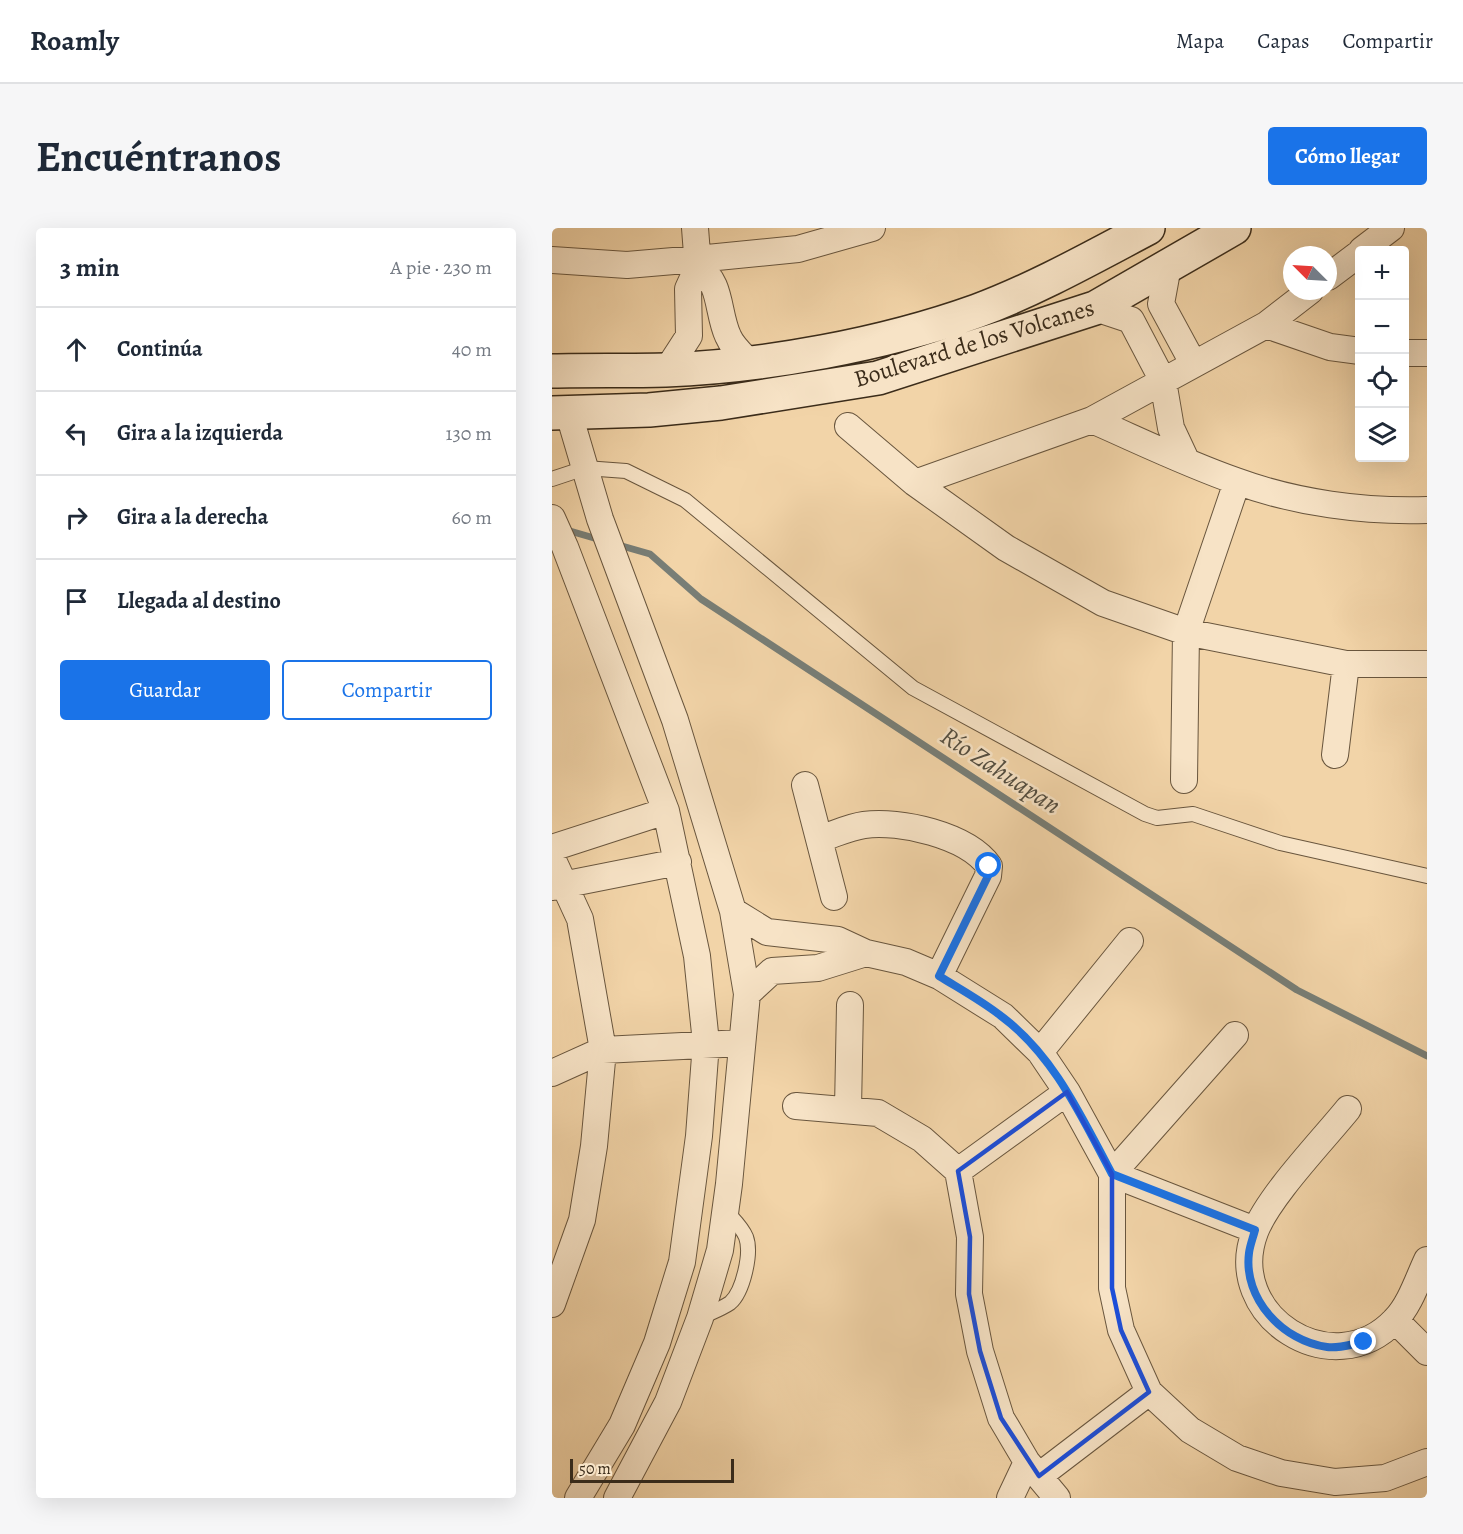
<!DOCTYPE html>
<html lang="es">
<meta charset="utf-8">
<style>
:root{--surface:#fff;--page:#f6f6f7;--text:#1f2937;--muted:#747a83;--line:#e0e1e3;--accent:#1a73e8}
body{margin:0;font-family:Alegreya,serif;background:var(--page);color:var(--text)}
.controls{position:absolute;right:18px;top:18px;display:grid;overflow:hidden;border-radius:6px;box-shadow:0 6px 24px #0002}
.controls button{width:54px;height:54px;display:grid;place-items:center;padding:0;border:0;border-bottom:2px solid var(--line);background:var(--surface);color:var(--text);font:30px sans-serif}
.compass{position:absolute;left:731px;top:18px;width:54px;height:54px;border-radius:50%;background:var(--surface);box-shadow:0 6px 24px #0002;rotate:294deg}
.scale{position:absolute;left:18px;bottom:15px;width:164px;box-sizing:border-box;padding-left:6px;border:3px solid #3b2c1a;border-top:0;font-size:16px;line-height:21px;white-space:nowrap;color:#3b2c1a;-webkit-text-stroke:4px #f7e3c6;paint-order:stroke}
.stop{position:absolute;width:18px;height:18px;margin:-14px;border:4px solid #1a73e8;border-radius:50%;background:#fff}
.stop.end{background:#1a73e8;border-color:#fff;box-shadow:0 2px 6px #0008}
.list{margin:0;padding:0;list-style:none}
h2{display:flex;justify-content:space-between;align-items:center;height:78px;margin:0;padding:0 24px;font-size:26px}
h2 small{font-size:20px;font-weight:400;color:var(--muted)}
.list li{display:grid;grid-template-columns:39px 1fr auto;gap:18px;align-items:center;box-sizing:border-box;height:84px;padding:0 24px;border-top:2px solid var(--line)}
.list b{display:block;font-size:22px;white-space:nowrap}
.list em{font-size:20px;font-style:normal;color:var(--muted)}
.actions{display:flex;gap:12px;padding:18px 24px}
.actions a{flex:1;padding:14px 0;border:2px solid var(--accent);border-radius:6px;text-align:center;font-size:21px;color:var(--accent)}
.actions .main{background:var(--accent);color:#fff}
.icon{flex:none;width:33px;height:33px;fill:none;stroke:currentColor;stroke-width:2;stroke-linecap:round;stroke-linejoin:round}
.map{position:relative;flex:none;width:875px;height:1270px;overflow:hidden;border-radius:6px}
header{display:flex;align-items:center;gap:36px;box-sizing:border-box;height:84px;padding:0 30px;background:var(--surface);border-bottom:2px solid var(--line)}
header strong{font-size:28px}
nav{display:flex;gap:33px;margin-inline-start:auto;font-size:21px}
.intro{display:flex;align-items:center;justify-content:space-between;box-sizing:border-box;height:144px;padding:0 36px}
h1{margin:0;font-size:42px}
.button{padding:15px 27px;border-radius:6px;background:var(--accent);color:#fff;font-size:21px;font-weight:700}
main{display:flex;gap:36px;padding:0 36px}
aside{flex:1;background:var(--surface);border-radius:6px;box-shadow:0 6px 24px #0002}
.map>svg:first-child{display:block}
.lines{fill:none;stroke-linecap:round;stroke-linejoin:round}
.stream{stroke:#787e76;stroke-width:7}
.lane-casing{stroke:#69563e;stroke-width:16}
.street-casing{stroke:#69563e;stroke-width:28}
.secondary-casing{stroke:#3b2c1a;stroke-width:36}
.lane{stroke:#f7e3c6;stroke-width:14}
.street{stroke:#f7e3c6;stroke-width:26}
.secondary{stroke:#f7e3c6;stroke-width:33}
.route{stroke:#1a73e8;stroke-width:8}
.marked{fill:none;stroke:#1d4ed8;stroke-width:4.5;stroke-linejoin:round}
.labels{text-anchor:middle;stroke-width:5;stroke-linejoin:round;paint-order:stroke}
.street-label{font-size:24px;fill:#3b2c1a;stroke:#f7e3c6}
.water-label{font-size:26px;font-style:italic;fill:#544e40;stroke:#f7e3c6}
</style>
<header>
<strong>Roamly</strong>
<nav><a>Mapa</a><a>Capas</a><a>Compartir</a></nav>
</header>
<div class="intro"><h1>Encuéntranos</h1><a class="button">Cómo llegar</a></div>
<main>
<aside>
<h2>3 min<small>A pie · 230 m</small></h2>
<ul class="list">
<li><svg class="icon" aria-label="ahead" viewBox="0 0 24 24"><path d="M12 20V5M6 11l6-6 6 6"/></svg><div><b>Continúa</b></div><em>40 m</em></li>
<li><svg class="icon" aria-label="left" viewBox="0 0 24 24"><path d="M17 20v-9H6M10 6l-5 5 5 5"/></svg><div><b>Gira a la izquierda</b></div><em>130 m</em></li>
<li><svg class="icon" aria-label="right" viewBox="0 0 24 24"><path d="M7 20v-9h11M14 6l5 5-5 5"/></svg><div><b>Gira a la derecha</b></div><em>60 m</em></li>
<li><svg class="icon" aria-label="arrive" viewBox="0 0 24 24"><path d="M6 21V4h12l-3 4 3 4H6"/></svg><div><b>Llegada al destino</b></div></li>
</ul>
<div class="actions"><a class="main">Guardar</a><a>Compartir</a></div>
</aside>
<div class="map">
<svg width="875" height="1270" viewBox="0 0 875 1270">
<rect width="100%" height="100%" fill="#f2d4a8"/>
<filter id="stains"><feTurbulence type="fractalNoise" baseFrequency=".00333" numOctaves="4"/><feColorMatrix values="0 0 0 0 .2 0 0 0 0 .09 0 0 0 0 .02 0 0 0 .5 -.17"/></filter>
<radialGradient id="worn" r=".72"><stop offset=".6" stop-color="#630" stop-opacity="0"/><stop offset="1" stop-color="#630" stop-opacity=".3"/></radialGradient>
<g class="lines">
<path class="stream" d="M11,301l38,11
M63,316l35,10 51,45 596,391 130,66"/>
<g class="lane-casing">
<path id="lane" d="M0,251l33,-11 41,3 59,29 228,188 232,126 12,4 36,-4 87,29 147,33
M148,1090c10,-5 21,-9 30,-15 13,-11 22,-50 16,-66 -4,-10 -13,-18 -20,-26"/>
</g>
<g class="street-casing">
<path id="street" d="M810,22l29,-22
M0,32l75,5 70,-6 101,-10 74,-21
M616,38l-7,38 32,59
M146,39c24,15 19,45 30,69 4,10 13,18 21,26
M776,49l32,-24
M543,80l36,12 32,61 8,47 15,32
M714,97l64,22 30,4
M852,125h23
M115,142l22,-34 -1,-47 10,-22 -3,-39
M17,186l31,105 75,201 58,191 14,83 -18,190 -9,66 -20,68 -32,84 -51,96
M540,192l174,-95 44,-34
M296,198l67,57 91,65 97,55 83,29 160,32h81
M363,255l177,-63c48,21 95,44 144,61 60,22 128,31 191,29
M0,290l13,29 101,264 31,145 9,87 -7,93 -17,126 -25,81 -35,82 -44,73
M783,527l11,-91
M632,552l2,-148 51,-150
M253,557l29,112
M267,611c14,-4 30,-12 45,-14 36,-5 103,10 125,41l-1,10 -49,100
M0,620l114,-37
M0,630l28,61 23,131 -9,96 -12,74 -30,84
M0,659l126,-25
M181,683l34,21 71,8 28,13 40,9 33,14 64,40 37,36 27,40 45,82v114l9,42 28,62 41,38 47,28 44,15 54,9 50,-4 42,-16
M195,766l25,-23 46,-3 48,-15
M683,807l-123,139 143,56
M488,824l90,-111
M0,845l51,-23 139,-7
M244,878l82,7 44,26 36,32 12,66 -1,57 11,57 21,67 26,44 30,36
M296,881l2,-104
M796,881c-25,31 -80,88 -93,123 -32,84 78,154 140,88 15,-15 23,-41 32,-60
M406,943l109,-79
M843,1092l32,32
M487,1248l110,-84
M458,1270l17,-36"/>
</g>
<g class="secondary-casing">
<path id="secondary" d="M0,143c38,-1 76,0 114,-1 100,-4 216,-25 311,-59 59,-22 116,-54 171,-83
M0,185l97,-3 72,-7 157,-25 217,-70 139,-80"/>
</g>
<use href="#lane" class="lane"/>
<use href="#street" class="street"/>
<use href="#secondary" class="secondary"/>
</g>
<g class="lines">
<path class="route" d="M437,638l-1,10 -49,100c21,13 43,25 62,40 53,39 81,102 111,158l143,56c-2,8 -5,15 -6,23 -6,46 34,88 78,94 11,2 25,-3 37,-5"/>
</g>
<path class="marked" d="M515,864l45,82v114l9,42 28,62 -110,84 -38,-58 -21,-67 -11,-57 1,-57 -12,-66z"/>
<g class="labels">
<g class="street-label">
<text transform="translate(422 115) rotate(-17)" y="8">Boulevard de los Volcanes</text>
</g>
<g class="water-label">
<text transform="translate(449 542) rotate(33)" y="9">Río Zahuapan</text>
</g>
</g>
<rect width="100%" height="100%" filter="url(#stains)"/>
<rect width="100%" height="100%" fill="url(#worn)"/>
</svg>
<div class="controls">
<button>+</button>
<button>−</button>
<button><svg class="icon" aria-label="locate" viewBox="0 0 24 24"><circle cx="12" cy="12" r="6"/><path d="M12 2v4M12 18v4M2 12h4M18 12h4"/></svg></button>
<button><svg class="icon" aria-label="layers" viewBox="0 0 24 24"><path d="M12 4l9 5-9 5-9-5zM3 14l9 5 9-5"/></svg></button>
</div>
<svg class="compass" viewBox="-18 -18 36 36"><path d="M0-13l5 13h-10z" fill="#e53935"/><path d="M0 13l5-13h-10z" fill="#747a83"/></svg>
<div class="scale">50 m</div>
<div class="stop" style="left:437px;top:638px"></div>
<div class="stop end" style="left:812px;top:1114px"></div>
</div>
</main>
